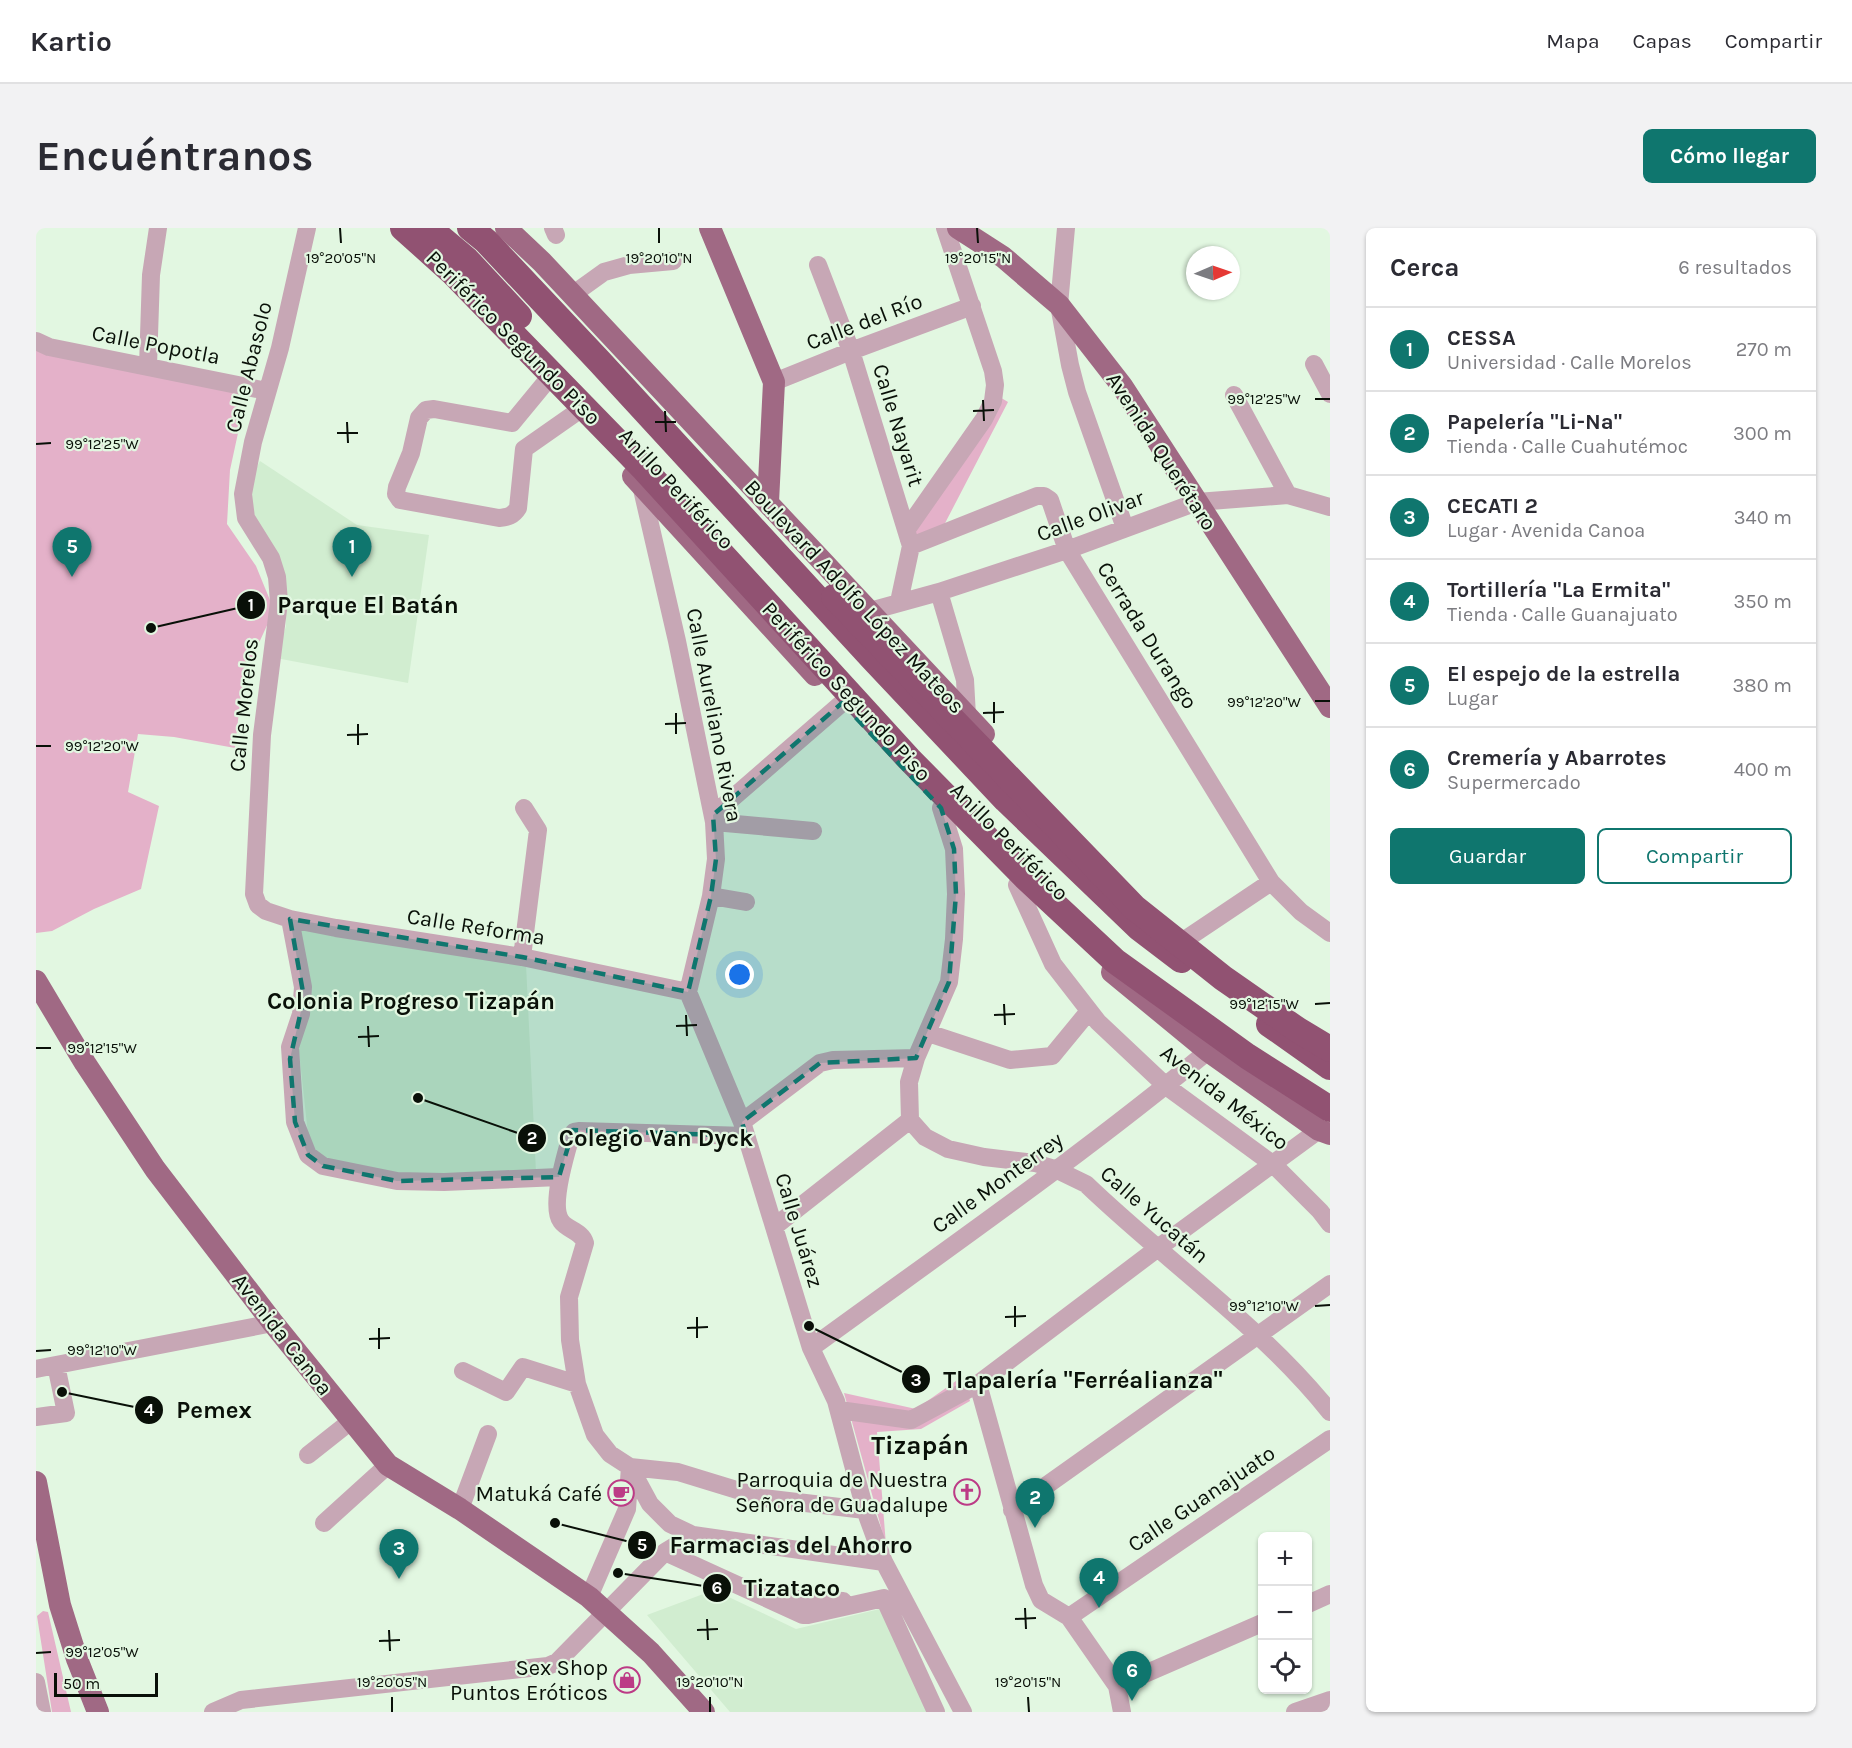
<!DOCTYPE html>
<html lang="es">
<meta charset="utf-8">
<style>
:root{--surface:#fff;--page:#f2f2f3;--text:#2b2b33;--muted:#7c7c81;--line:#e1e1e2;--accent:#0f766e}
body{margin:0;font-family:Karla,sans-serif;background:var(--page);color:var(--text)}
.controls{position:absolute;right:18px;bottom:18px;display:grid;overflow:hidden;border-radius:9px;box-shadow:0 2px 4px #0004}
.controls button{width:54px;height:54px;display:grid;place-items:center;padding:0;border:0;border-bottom:2px solid var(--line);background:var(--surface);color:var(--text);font:30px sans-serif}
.compass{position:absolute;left:1150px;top:18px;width:54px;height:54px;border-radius:50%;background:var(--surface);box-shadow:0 2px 4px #0004;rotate:88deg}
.scale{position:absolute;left:18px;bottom:15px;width:104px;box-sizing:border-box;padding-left:6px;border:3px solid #091008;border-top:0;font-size:16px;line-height:21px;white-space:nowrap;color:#091008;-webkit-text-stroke:4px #e2f7e1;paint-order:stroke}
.you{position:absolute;left:704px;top:747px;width:21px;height:21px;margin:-15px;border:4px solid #fff;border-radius:50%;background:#1a73e8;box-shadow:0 0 0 9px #1a73e833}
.badge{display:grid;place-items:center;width:39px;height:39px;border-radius:50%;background:var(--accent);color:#fff;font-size:20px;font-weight:700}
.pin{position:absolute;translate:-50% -50px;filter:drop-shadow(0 2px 3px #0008)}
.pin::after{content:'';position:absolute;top:32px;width:21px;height:18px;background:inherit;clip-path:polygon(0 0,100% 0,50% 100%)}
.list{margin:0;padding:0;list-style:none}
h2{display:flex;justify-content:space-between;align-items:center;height:78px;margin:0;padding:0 24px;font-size:26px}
h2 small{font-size:20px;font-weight:400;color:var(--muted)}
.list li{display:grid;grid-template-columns:39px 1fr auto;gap:18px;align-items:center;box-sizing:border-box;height:84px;padding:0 24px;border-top:2px solid var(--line)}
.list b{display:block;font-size:22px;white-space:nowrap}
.list p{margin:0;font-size:20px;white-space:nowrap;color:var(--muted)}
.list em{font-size:20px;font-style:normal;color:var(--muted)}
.actions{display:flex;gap:12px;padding:18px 24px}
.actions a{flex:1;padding:14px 0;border:2px solid var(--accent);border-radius:9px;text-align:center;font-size:21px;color:var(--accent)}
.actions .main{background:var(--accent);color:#fff}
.icon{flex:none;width:33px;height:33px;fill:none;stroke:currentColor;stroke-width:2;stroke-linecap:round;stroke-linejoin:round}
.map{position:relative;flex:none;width:1294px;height:1484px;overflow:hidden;border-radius:9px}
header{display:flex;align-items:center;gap:36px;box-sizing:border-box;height:84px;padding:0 30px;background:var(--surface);border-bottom:2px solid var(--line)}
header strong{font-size:28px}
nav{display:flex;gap:33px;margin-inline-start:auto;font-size:21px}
.intro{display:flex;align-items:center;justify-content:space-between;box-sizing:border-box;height:144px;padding:0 36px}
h1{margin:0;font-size:42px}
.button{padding:15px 27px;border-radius:9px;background:var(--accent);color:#fff;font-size:21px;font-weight:700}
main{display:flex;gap:36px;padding:0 36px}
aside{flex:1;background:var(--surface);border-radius:9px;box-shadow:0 2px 4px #0004}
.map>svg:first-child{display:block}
.built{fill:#d1edd0}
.green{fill:#e4b1c9}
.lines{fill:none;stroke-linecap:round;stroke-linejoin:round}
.minor{stroke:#c7a7b5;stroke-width:18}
.major{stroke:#a06984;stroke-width:22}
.highway{stroke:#915272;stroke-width:26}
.highway-bridge{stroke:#915272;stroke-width:26}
.marked{fill:#0f766e;fill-opacity:0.2;stroke:#0f766e;stroke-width:4.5;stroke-dasharray:12 8;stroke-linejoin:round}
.ticks{fill:none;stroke:#091008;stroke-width:2}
.labels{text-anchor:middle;stroke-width:4.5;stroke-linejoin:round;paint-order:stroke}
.street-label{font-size:22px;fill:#091008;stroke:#e2f7e1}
.poi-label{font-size:22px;fill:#091008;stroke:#e2f7e1;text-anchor:end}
.neighbourhood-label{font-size:24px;font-weight:bold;fill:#091008;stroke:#e2f7e1}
.quarter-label{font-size:26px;font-weight:bold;fill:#091008;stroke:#e2f7e1}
.ticks-label{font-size:15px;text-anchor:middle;fill:#091008;stroke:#e2f7e1;stroke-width:4.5;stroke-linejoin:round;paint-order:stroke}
.leader{fill:none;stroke:#091008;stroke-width:2}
.callout-dot{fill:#091008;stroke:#e2f7e1;stroke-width:2}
.mark-label{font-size:18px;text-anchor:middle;font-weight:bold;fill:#fff}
.callout-label{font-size:24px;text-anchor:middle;font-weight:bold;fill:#091008;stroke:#e2f7e1;stroke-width:4.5;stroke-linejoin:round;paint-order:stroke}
</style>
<header>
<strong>Kartio</strong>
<nav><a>Mapa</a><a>Capas</a><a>Compartir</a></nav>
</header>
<div class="intro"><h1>Encuéntranos</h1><a class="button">Cómo llegar</a></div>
<main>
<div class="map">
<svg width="1294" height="1484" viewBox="0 0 1294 1484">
<rect width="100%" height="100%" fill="#e2f7e1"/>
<path class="built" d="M224,233l97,64 72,10 -21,148 -132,-25 10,-32 -1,-32 -31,-64 -8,-43z
M261,699l229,37 10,208 -138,5 -53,-11 -35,-13 -12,-111 13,-42z
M678,1362l82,39 88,-21 43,104h-197l-83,-97z"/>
<path class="green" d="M0,119l218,34 -11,29 -13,60 -3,54 29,42 18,44 -16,35 -17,48 -6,55 -61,-11 -36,-3 -10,58 31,14 -18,83 -47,20 -42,22 -16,2z
M952,162l20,12 -66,127 -42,13 4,-18 78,-115z
M927,1148l7,25 -49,28 -44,3 9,113 -42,-152 72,16z
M7,1383l5,1 23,100h-19l-15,-96z"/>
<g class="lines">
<path class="minor" d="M271,0l-27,120 -27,94 -10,52 3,24 25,40 6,19 2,25 -17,133 -8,159 4,11 8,6 24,8 46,9 186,29 166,35
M517,0l3,7
M1030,0l-7,77 11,60 7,27 48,136
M782,37l33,86 60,195 -12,56
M536,67l32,-23 25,-7 44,-4
M0,113l13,6 218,44
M1278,136l16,30
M112,138l3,-91 7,-47
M738,154l77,-31 121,-45
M509,155l-33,40 -78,-14 -8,1 -7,8 -8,35 -14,34 -1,7 4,6 99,18c9,-1 14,-2 19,-10l6,-59 50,-35
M1198,167l54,100
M605,257l36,156 37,181 2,37 -5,37 -23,96
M871,301l77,-110 9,-18 2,-16 -2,-14 -48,-143
M875,318l126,-50h7l6,4 17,50 204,332 30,30 29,21
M903,364l26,88 2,36
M834,383l69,-19 128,-42 130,-48 91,-7 42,12
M905,580l13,41 2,45 -2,45 -5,43 -33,76 -7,24 1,38 15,17 23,12 36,8 51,6 20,6 31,15c80,77 174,141 244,228
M677,587l129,-112
M678,594l99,9
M981,657l36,79 45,58 68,64 108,79 46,46 10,13
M675,668l35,6
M254,691l13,68 -2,27 -11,33 5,75 13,33 15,11 74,15 47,1 115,-5
M1150,711l85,-57
M486,729l16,-127 -14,-22
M652,764l54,130 69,226 25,53 29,109 19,52 79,150
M892,805l82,27 42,-4 37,-45
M706,894l78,-59 13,-3 83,-2
M738,999l136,-107
M775,1120c133,-97 270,-192 397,-297
M0,1141l237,-46
M427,1143l43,21 17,-25 54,17
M942,1156l56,201 7,15 28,17 48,69 5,26
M803,1182l72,10 67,-36 180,-136 161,-118
M0,1189l30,-4 -10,-48
M272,1227l43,-34
M424,1281l28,-75
M976,1282l318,-226
M288,1295l64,-58
M657,1307l-23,-11 -20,-20 -20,-37 -20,-13 -15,-19 -18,-51 -7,-44 -1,-43 16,-54c-3,-12 -18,-13 -24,-22 -11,-15 5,-68 10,-85l3,-4 6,-1 166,5
M629,1324l138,63h5l76,-17 52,114
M553,1369l38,-88 3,-42 48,5 85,26 102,12
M739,1370l68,3
M1272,1376l22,-10
M1033,1389l261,-178
M0,1454l6,30
M1081,1458l145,-63
M177,1484l28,-12 307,-34 9,-4 108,-110 28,-17 191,27
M1259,1484l35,-12"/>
<path class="major" d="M470,0l36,34 442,472
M674,0l64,154 -6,120
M922,0l45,29 56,48 63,81 208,321
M597,248l182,199
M1076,744l96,79 111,79 11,4
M0,753l49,82 70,106 118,154 115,142 72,44 129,88 62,56 53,59
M0,1254l24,123 17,54 21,53"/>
<path class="highway" d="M367,0l49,44 192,197 265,290 116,118 90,84 132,95 83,53
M393,0l38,32 52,56
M434,0l16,13 113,120 274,298 133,141 133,128 42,32
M1233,796l61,43"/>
<path class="highway-bridge" d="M798,369l301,311 88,70 75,52 32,19"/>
</g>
<path class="marked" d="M806,475l99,105 13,41 2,45 -7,88 -33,76 -96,5 -78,59 4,14 -173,-6 -14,47 -162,4 -74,-15 -15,-11 -13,-33 -5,-63 14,-61 -14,-79 232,38 166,35 23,-96 5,-37 -3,-44z"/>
<path class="ticks" d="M304,0l1,15M623,0v15M941,0l1,15M1279,171h15M947,172l1,21M629,183l1,21M937,183l21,-1M311,194l1,21M619,194h21M301,205h21M0,216l15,-1M1279,473h15M958,474v21M640,485v21M947,485l21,-1M322,496v21M629,496l21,-1M311,507l21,-1M0,518h15M968,776l1,21M1279,776l15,-1M650,787l1,21M958,787l21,-1M332,798l1,21M640,798l21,-1M322,809l21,-1M0,820h15M979,1078v21M1279,1078l15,-1M661,1089v21M969,1089l21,-1M343,1100v21M651,1100l21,-1M333,1111l21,-1M0,1123l15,-1M989,1380l1,21M671,1391l1,21M979,1391l21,-1M353,1402l1,21M661,1402l21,-1M343,1413l21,-1M0,1425l15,-1M356,1469v15M674,1469v15M992,1469l1,15"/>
<defs>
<g id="church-ring" transform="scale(1.35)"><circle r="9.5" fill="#e2f7e1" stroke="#bc3b86" stroke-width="1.5"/><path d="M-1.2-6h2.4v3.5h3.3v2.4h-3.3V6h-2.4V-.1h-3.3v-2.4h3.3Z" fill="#bc3b86"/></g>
<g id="cafe-ring" transform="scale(1.35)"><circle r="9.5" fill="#e2f7e1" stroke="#bc3b86" stroke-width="1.5"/><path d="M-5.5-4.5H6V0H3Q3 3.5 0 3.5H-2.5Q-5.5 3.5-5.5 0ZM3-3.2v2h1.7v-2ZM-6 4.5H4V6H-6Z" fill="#bc3b86"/></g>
<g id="shop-ring" transform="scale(1.35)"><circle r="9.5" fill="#e2f7e1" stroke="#bc3b86" stroke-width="1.5"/><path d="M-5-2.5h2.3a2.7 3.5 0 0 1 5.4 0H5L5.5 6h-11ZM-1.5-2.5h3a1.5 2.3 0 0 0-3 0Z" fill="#bc3b86"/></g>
</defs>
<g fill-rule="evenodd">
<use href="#church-ring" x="931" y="1264"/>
<use href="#cafe-ring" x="585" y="1265"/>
<use href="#shop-ring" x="591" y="1452"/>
</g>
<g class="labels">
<g class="street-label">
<text transform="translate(828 93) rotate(-21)" y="8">Calle del Río</text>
<text transform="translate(478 109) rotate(45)" y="8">Periférico Segundo Piso</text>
<text transform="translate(120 116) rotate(11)" y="8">Calle Popotla</text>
<text transform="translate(212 139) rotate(-76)" y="8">Calle Abasolo</text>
<text transform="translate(863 197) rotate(73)" y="8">Calle Nayarit</text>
<text transform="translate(1126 223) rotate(57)" y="8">Avenida Querétaro</text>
<text transform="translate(641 260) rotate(47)" y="8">Anillo Periférico</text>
<text transform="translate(1054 287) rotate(-20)" y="8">Calle Olivar</text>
<text transform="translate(819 368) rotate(47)" y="8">Boulevard Adolfo López Mateos</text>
<text transform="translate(1112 407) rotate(58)" y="8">Cerrada Durango</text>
<text transform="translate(811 463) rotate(47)" y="8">Periférico Segundo Piso</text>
<text transform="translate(207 477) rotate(-84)" y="8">Calle Morelos</text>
<text transform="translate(679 487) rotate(79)" y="8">Calle Aureliano Rivera</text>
<text transform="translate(974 613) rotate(45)" y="8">Anillo Periférico</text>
<text transform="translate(440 698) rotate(9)" y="8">Calle Reforma</text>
<text transform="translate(1189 869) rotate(38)" y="8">Avenida México</text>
<text transform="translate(961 954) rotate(-36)" y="8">Calle Monterrey</text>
<text transform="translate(1119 986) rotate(41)" y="8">Calle Yucatán</text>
<text transform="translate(764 1002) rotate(73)" y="8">Calle Juárez</text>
<text transform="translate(247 1106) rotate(52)" y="8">Avenida Canoa</text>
<text transform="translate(1165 1270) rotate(-34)" y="8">Calle Guanajuato</text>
</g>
<g class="poi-label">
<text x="912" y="1259">Parroquia de Nuestra<tspan x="912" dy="25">Señora de Guadalupe</tspan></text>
<text x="566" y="1273">Matuká Café</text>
<text x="572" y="1447">Sex Shop<tspan x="572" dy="25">Puntos Eróticos</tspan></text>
</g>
<g class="neighbourhood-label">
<text x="375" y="781">Colonia Progreso Tizapán</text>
</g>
<g class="quarter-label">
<text x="884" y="1226">Tizapán</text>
</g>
</g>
<g class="ticks-label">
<text x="305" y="35">19°20'05"N</text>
<text x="623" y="35">19°20'10"N</text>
<text x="942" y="35">19°20'15"N</text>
<text x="1228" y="176">99°12'25"W</text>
<text x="66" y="221">99°12'25"W</text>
<text x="1228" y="479">99°12'20"W</text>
<text x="66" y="523">99°12'20"W</text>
<text x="1228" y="781">99°12'15"W</text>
<text x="66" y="825">99°12'15"W</text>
<text x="1228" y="1083">99°12'10"W</text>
<text x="66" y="1127">99°12'10"W</text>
<text x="66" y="1429">99°12'05"W</text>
<text x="356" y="1459">19°20'05"N</text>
<text x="674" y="1459">19°20'10"N</text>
<text x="992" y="1459">19°20'15"N</text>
</g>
<path class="leader" d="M115 400L215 377M382 870L496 910M773 1098L880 1151M26 1164L113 1182M519 1295L606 1317M582 1345L681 1360"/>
<g class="callout-dot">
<circle cx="115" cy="400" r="6"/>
<circle cx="382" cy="870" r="6"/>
<circle cx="773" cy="1098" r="6"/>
<circle cx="26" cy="1164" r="6"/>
<circle cx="519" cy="1295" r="6"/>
<circle cx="582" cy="1345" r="6"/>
<circle cx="215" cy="377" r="15"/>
<circle cx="496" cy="910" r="15"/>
<circle cx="880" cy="1151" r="15"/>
<circle cx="113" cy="1182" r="15"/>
<circle cx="606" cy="1317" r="15"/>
<circle cx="681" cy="1360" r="15"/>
</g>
<g class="mark-label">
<text x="215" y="383">1</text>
<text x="496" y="916">2</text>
<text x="880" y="1158">3</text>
<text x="113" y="1188">4</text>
<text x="606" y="1323">5</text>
<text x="681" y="1366">6</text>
</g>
<g class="callout-label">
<text x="332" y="385">Parque El Batán</text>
<text x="620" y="918">Colegio Van Dyck</text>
<text x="1047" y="1160">Tlapalería "Ferréalianza"</text>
<text x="178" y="1190">Pemex</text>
<text x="755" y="1325">Farmacias del Ahorro</text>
<text x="756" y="1368">Tizataco</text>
</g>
</svg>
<div class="controls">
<button>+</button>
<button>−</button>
<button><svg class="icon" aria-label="locate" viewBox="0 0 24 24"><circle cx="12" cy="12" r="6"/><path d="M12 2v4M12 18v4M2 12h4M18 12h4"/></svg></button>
</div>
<svg class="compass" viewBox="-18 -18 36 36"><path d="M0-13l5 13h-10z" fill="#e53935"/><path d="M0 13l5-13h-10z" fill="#7c7c81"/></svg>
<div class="scale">50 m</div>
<div class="you"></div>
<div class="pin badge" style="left:316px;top:349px">1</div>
<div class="pin badge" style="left:999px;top:1300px">2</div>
<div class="pin badge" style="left:363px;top:1351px">3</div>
<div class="pin badge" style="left:1063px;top:1380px">4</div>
<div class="pin badge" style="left:36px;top:349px">5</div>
<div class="pin badge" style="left:1096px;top:1473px">6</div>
</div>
<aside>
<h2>Cerca<small>6 resultados</small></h2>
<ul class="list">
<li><span class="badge">1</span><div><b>CESSA</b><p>Universidad · Calle Morelos</p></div><em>270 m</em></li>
<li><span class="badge">2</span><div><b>Papelería &quot;Li-Na&quot;</b><p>Tienda · Calle Cuahutémoc</p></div><em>300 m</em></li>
<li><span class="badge">3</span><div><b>CECATI 2</b><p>Lugar · Avenida Canoa</p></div><em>340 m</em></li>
<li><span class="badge">4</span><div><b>Tortillería &quot;La Ermita&quot;</b><p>Tienda · Calle Guanajuato</p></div><em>350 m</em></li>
<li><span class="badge">5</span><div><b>El espejo de la estrella</b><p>Lugar</p></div><em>380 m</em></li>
<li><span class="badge">6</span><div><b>Cremería y Abarrotes</b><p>Supermercado</p></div><em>400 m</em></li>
</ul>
<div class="actions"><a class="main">Guardar</a><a>Compartir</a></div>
</aside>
</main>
